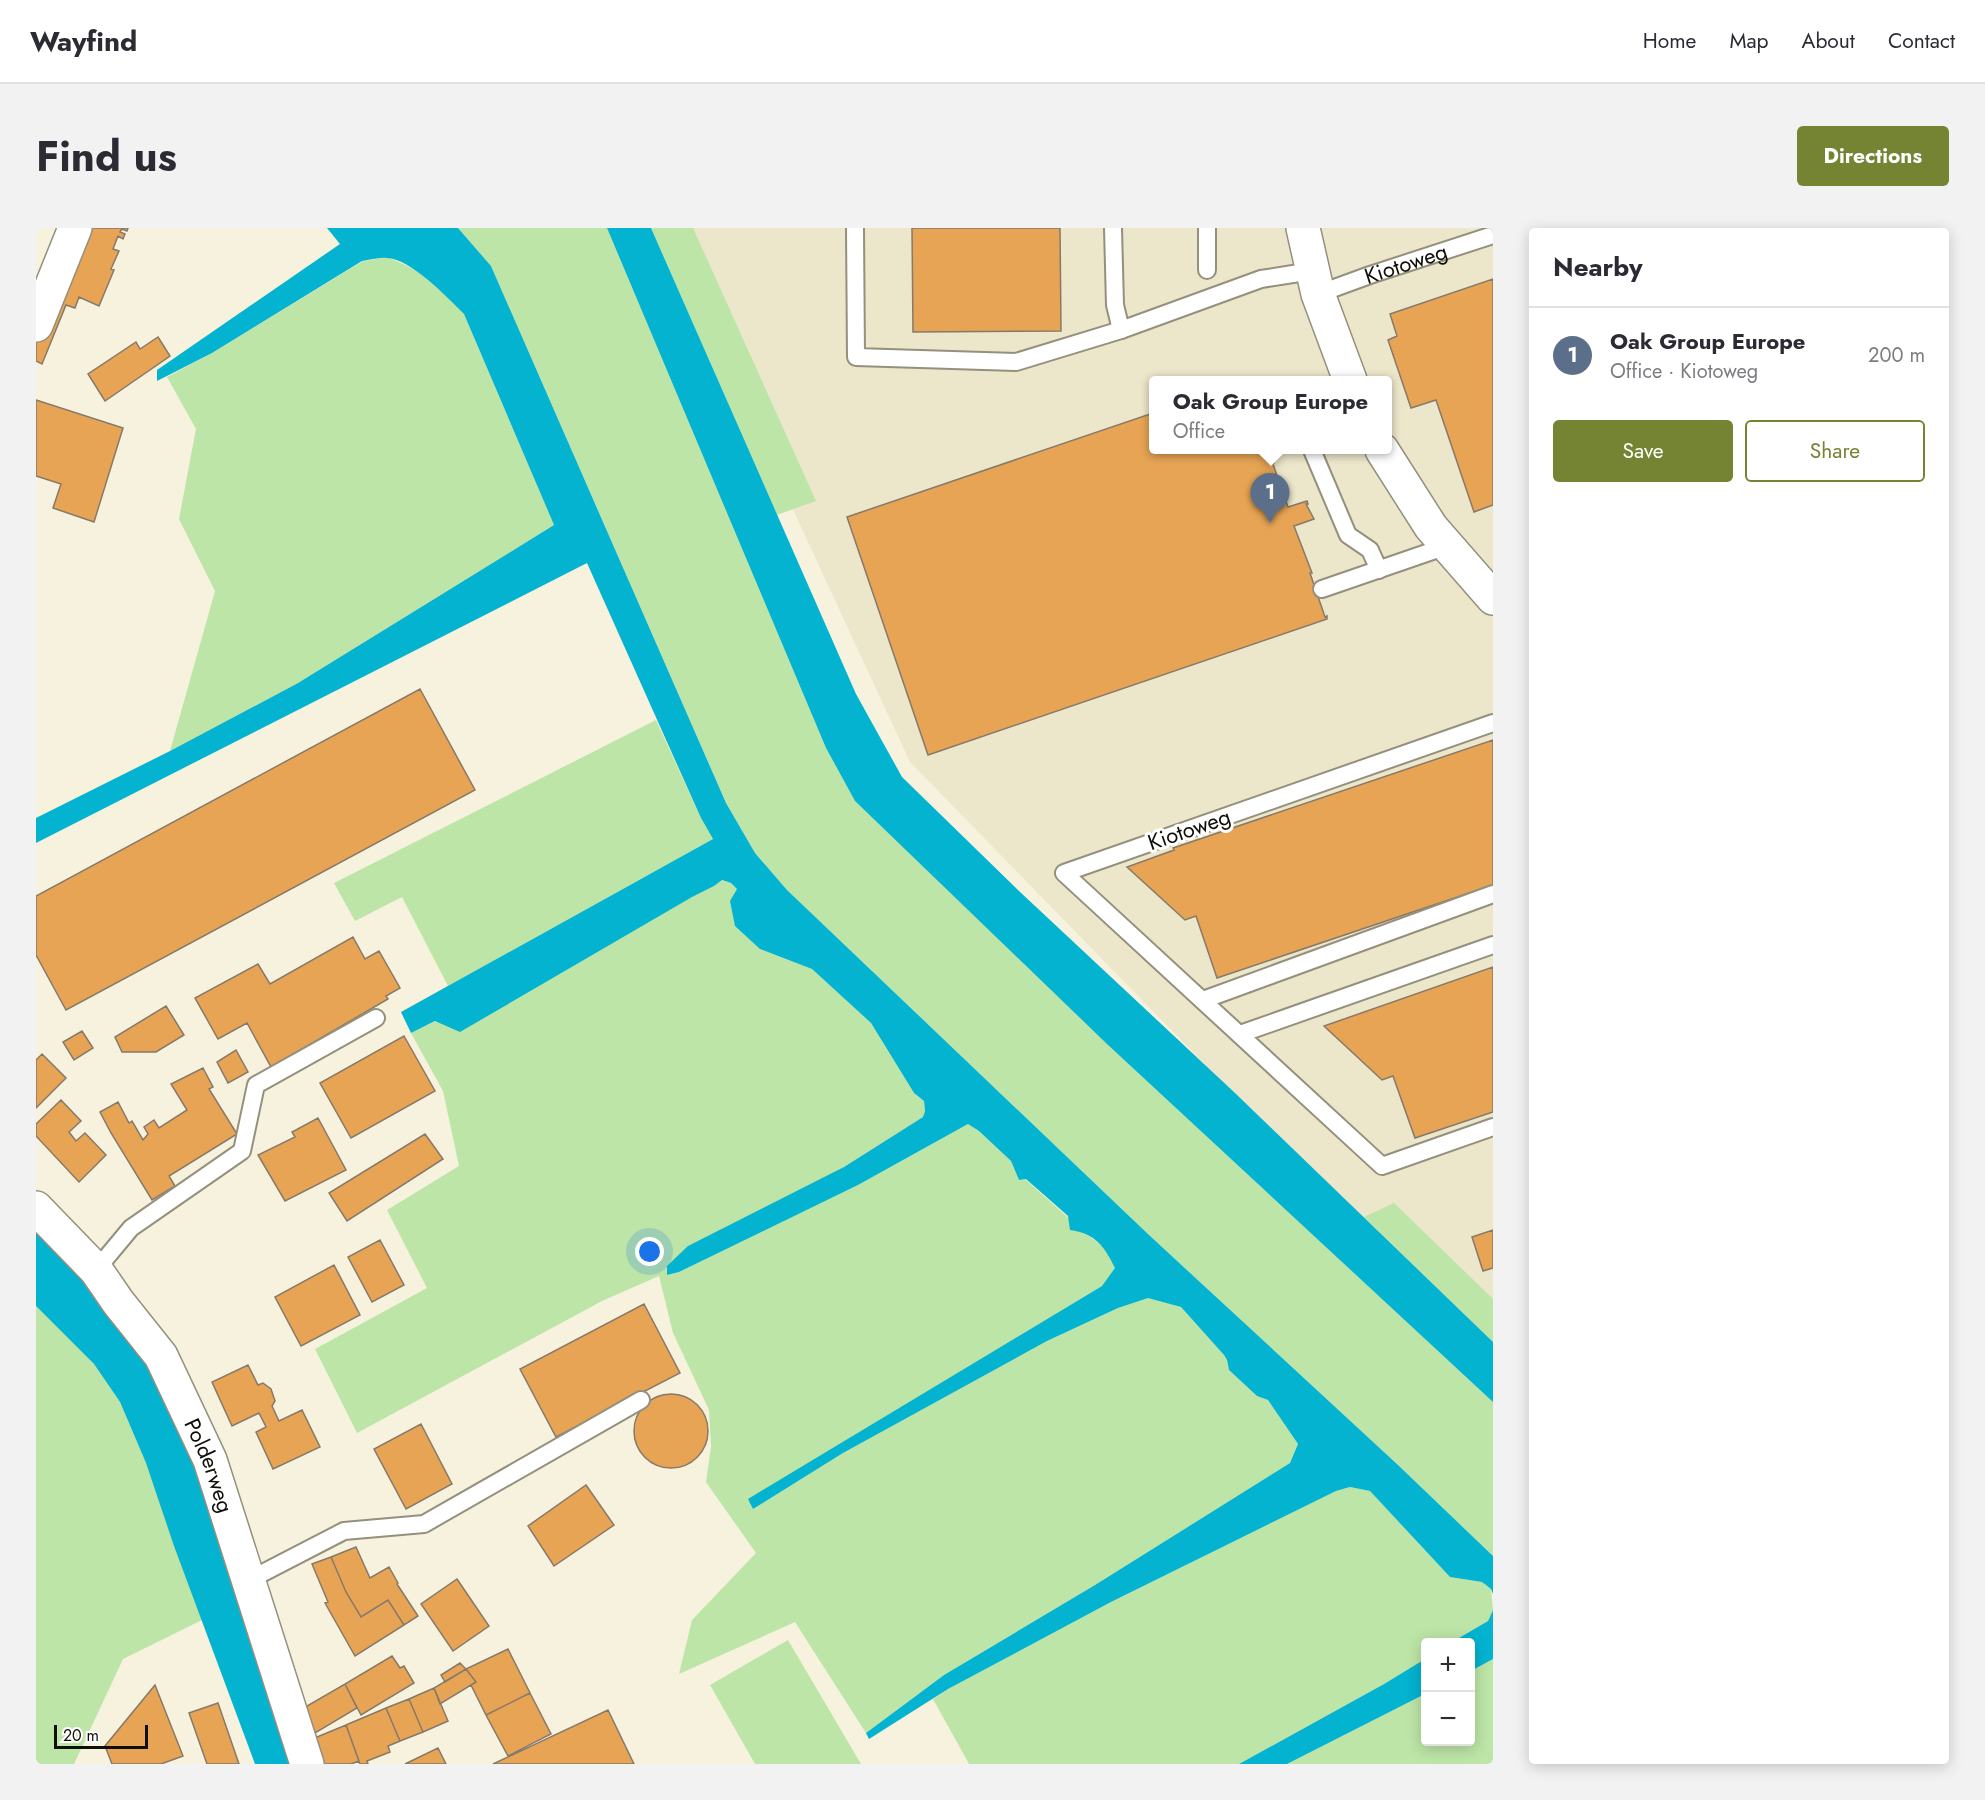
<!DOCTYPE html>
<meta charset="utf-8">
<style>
:root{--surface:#fff;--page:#f2f2f3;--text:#2b2b33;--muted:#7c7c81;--line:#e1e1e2;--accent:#748433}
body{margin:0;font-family:Jost,sans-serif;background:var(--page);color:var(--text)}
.controls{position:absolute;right:18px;bottom:18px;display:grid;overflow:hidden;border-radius:6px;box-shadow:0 3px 15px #0003}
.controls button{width:54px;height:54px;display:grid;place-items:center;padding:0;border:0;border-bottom:2px solid var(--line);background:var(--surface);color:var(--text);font:30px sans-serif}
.scale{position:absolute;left:18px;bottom:15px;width:94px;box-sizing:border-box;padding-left:6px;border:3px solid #100e08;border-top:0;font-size:16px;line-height:21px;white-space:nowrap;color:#100e08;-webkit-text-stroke:4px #fff;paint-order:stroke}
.you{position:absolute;left:614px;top:1024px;width:21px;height:21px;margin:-15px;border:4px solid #fff;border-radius:50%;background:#1a73e8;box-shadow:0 0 0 9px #1a73e833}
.badge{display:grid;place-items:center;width:39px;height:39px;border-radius:50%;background:var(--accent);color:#fff;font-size:20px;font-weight:700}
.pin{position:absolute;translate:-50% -50px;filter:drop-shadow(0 2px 3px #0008)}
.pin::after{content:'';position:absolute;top:32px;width:21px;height:18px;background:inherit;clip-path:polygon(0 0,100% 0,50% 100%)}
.popup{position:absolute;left:1113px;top:148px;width:243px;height:78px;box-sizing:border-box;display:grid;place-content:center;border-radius:6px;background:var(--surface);filter:drop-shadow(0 2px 4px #0005);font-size:20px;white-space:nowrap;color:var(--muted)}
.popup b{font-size:22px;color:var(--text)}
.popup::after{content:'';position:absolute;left:50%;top:100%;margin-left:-12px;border:12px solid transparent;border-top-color:var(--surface)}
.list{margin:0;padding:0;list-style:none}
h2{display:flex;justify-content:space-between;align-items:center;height:78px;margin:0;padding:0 24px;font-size:26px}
h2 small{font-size:20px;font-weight:400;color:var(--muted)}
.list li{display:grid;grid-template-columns:39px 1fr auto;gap:18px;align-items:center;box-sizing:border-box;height:96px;padding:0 24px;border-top:2px solid var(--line)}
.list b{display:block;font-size:22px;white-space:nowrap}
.list p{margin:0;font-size:20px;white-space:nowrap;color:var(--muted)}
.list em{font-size:20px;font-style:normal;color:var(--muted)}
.actions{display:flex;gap:12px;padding:18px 24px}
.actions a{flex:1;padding:14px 0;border:2px solid var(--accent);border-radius:6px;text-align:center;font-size:21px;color:var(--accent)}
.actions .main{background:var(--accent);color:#fff}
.map{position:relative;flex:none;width:1457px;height:1536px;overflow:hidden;border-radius:6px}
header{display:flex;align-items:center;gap:36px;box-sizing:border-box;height:84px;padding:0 30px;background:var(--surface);border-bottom:2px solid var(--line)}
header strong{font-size:28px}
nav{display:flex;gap:33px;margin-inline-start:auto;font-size:21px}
.intro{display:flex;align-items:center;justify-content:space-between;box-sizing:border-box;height:144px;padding:0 36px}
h1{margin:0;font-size:42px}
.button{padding:15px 27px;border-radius:6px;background:var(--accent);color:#fff;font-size:21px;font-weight:700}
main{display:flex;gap:36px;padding:0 36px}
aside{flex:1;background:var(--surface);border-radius:6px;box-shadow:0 3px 15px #0003}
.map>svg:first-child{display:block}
.built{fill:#ece6ca;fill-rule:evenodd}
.green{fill:#bde5a7}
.water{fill:#04b3d0}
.building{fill:#e6a454;stroke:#87796a;stroke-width:1.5}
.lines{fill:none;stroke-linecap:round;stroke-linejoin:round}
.lane-casing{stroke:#94907d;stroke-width:20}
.street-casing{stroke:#94907d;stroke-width:36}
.lane{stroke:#fff;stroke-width:16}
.street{stroke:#fff;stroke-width:33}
.labels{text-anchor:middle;stroke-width:6;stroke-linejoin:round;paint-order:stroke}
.street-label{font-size:22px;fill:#100e08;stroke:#fff}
</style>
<header>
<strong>Wayfind</strong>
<nav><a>Home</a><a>Map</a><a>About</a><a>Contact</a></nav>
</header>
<div class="intro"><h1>Find us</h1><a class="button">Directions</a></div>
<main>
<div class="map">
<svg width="1457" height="1536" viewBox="0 0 1457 1536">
<rect width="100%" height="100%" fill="#f7f2dd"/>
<path class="built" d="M642,0h815v1132l-583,-598 -217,-468zM1117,152h234v70h-234z"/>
<path class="green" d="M422,0h149l219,520 29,53 253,244 385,357v154l-95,-91 -249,-230 -362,-345 -32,-37 -29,-50 -235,-537z
M615,0h42l123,273 -39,14z
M352,29l28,13 28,23 20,21 90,211 -256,158 -128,68 45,-160 -36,-72 17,-90 -29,-52 45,-24 151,-92z
M620,492l45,98 12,21 -265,147 -46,-89 -47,24 -21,-38z
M685,652l10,3 6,6 23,60 52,20 59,54 43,70 10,8 1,10 -2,6 -79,50 -177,108 12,-3 179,-87 110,-61 11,7 32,30 8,19 6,-1 59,53 21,16 11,21 -14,17 -353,213 4,10 90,-56 204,-112 71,-33 30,-11 33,10 43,48 3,5 2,10 28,26 11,4 30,44 -8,19 -195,122 -151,90 -78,58 -71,-111 -116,52 13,-54 64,-67 -50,-71 5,-35 -2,-37 -36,-77 -14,-57 -57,25 -245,132 -42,-84 112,-61 -40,-78 72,-44 -16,-75 -32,-58 303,-147z
M1358,975l99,96v43l-129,-125z
M0,1078l58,58 26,38 26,61 56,157 -79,39 -49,105h-38z
M1314,1259l20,4 80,86 32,5 9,7 2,21 -5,11 -36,21h-26l-1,17 -41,25 -145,80h-270l-36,-65 15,-10 163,-87 225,-111z
M752,1412l73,124h-106l-45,-79z
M1457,1431v105h-206l138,-70 1,48h44l1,-71z"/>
<path class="water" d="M291,0h131l33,38 235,537 29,50 32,37 362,345 249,230 95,91v38l-2,-5 -9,-7 -32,-5 -80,-86 -20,-4 -14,4 -225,111 -163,87 -79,50 -3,-6 78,-58 151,-90 195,-122 8,-19 -30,-44 -11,-4 -28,-26 -2,-10 -3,-5 -43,-48 -33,-9 -30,10 -71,33 -204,112 -90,56 -5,-10 354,-213 13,-18c-10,-21 -20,-35 -45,-38l-2,-14 -42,-37 -7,1 -8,-19 -32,-30 -11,-7 -110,61 -179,87 -12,3v-9l21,-20 156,-79 79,-50 2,-6 -1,-10 -10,-8 -43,-70 -59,-54 -52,-20 -25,-23 -5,-25 7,-12 -6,-6 -9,-3 -8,6 -22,11 -232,135 -25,-11 -24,12 -10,-21 312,-173 -12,-21 -114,-255 -551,280v-25l134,-67 128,-68 256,-158 -90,-211c-17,-17 -53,-55 -77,-56 -8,-1 -17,2 -25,3l-150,92 -55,28v-11l183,-126z
M571,0h44l205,466 46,83 117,114 216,202 258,249v60l-385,-357 -253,-244 -29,-53z
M0,995l100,118 60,109 97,314h-38l-81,-218 -28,-83 -26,-61 -26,-38 -58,-58z
M1457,1382v49l-22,12 -1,-29h-18l36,-21z
M1389,1431v35l-138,70h-48l145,-80z"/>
<path class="building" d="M47,0h45l-1,3 -5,-2 -2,3 5,2 -2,5 -5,-3 -5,13 6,2 -8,18 3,1 -15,36 -20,-9 -4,11 -9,-3 -24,59 -6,-3v-24z
M876,0h148l1,103 -148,1z
M1457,51v226l-19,7 -38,-112 -25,8 -23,-68 9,-4 -7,-22z
M122,109l12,19 -65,45 -17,-27 48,-32 4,7z
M0,172l87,28 -29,94 -41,-14 8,-24 -25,-8z
M1117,185v37h115l6,13 -1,1 15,43 19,-6 1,3h-2l8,15 -20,7 18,47h-2l15,44 2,-1v3l-399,136 -81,-238z
M384,461l55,101 -409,220 -30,-55v-59z
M1457,512v145l-276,93 -21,-62 -11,4 -58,-53 47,-17 -1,-2z
M317,709l12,22 14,-8 21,37 -14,8 2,3 -117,68 -24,-44 -29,16 -23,-41 63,-34 12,20z
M1457,739v145l-78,26 -22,-62 -11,4 -58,-54z
M130,778l18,29 -28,17h-34l-7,-15z
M46,803l11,17 -19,12 -11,-18z
M368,808l31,55 -84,47 -31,-55z
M200,822l12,22 -20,11 -11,-21z
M6,826l24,24 -30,30v-48z
M167,840l10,19 -4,2 28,45 -68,42 6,10 -23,14 -41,-67 -11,-21 18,-10 11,21 3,-2 11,19 5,-6 -4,-7 10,-7 5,8 28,-18 -16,-26z
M25,872l20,21 -12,11 7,9 9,-8 21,22 -27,27 -43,-46v-12z
M282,890l28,52 -61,31 -27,-46 37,-18 -3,-5z
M389,906l18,25 -96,62 -18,-28z
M1457,1002v38l-10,3 -11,-34z
M344,1012l24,45 -32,17 -24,-45z
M298,1037l26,50 -59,31 -26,-49z
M608,1076l36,69 -124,64 -36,-68z
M212,1137l10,20 5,-2 8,6 4,12 -3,5 7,15 23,-11 18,37 -47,22 -17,-37 10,-5 -7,-14 -27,13 -20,-44z
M598 1203a37 37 0 1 1 74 0a37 37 0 1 1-74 0Z
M385,1196l31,60 -46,25 -32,-60z
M550,1257l28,40 -60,41 -26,-40z
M320,1319l14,31 19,-11 9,16 -1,1 21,32 -14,9 -16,-25 -27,17 -15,-25 -15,-35z
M295,1329l15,35 15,25 27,-17 16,25 -49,31 -30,-53 3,-1 -16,-38z
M421,1351l32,47 -36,25 -32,-47z
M472,1421l22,44 -44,22 -15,-30 5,-3 -10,-13z
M356,1428l8,12 4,-2 10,17 -53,32 -16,-31z
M424,1435l6,6 -21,13 -4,-7z
M430,1441l10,13 -36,22 -6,-16z
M309,1456l12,24 -47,28 -10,-26z
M119,1457l28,71 -22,8h-49l-7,-18z
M398,1460l14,33 -25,11 -14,-33z
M494,1465l21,41 -43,22 -22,-41z
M373,1471l14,33 -23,9 -14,-33z
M182,1475l21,61h-32l-18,-51z
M350,1480l14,33 -12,5 2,6 -23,9 1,3h-8l-14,-39z
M572,1482l26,54h-141z
M310,1497l13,36 -8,3h-38l-8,-22z
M402,1520l8,16h-41z"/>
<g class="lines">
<g class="lane-casing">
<g id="lane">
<path d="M819,0l1,129 160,5 105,-32 140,-51 51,-8"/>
<path d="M1077,0l2,77 6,25"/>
<path d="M1171,0v42"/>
<path id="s1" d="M1282,66l52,-19 123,-40"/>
<path d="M1276,222l36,85 22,15 9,20"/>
<path d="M1286,361l125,-43"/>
<path d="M1457,495l-429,150 318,293 111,-39"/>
<path d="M1167,772l290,-106"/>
<path d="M1204,806l253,-89"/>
<path d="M60,1042l35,-42 111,-77 14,-66 120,-67"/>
<path d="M213,1352l95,-49 80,-7 217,-124"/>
</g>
</g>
<g class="street-casing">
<g id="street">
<path d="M1267,0l15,66 32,86"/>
<path d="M0,97l39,-97"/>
<path d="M1346,222l49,77 62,71"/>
<path id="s2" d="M0,980l60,62 22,32 43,54 49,104 97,304"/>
</g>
</g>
<use href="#lane" class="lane"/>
<use href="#street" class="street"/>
</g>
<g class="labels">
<g class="street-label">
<text dy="8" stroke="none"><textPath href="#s1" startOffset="93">Kiotoweg</textPath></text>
<text transform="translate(1153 601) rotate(-19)" y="8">Kiotoweg</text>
<text dy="8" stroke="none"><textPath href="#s2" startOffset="314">Polderweg</textPath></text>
</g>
</g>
</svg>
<div class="controls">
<button>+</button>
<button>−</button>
</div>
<div class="scale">20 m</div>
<div class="you"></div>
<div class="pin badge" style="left:1234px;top:295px;background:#5c6f8a">1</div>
<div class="popup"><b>Oak Group Europe</b>Office</div>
</div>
<aside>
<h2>Nearby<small></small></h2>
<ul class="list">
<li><span class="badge" style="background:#5c6f8a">1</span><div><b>Oak Group Europe</b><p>Office · Kiotoweg</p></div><em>200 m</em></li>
</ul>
<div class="actions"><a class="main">Save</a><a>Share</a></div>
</aside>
</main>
